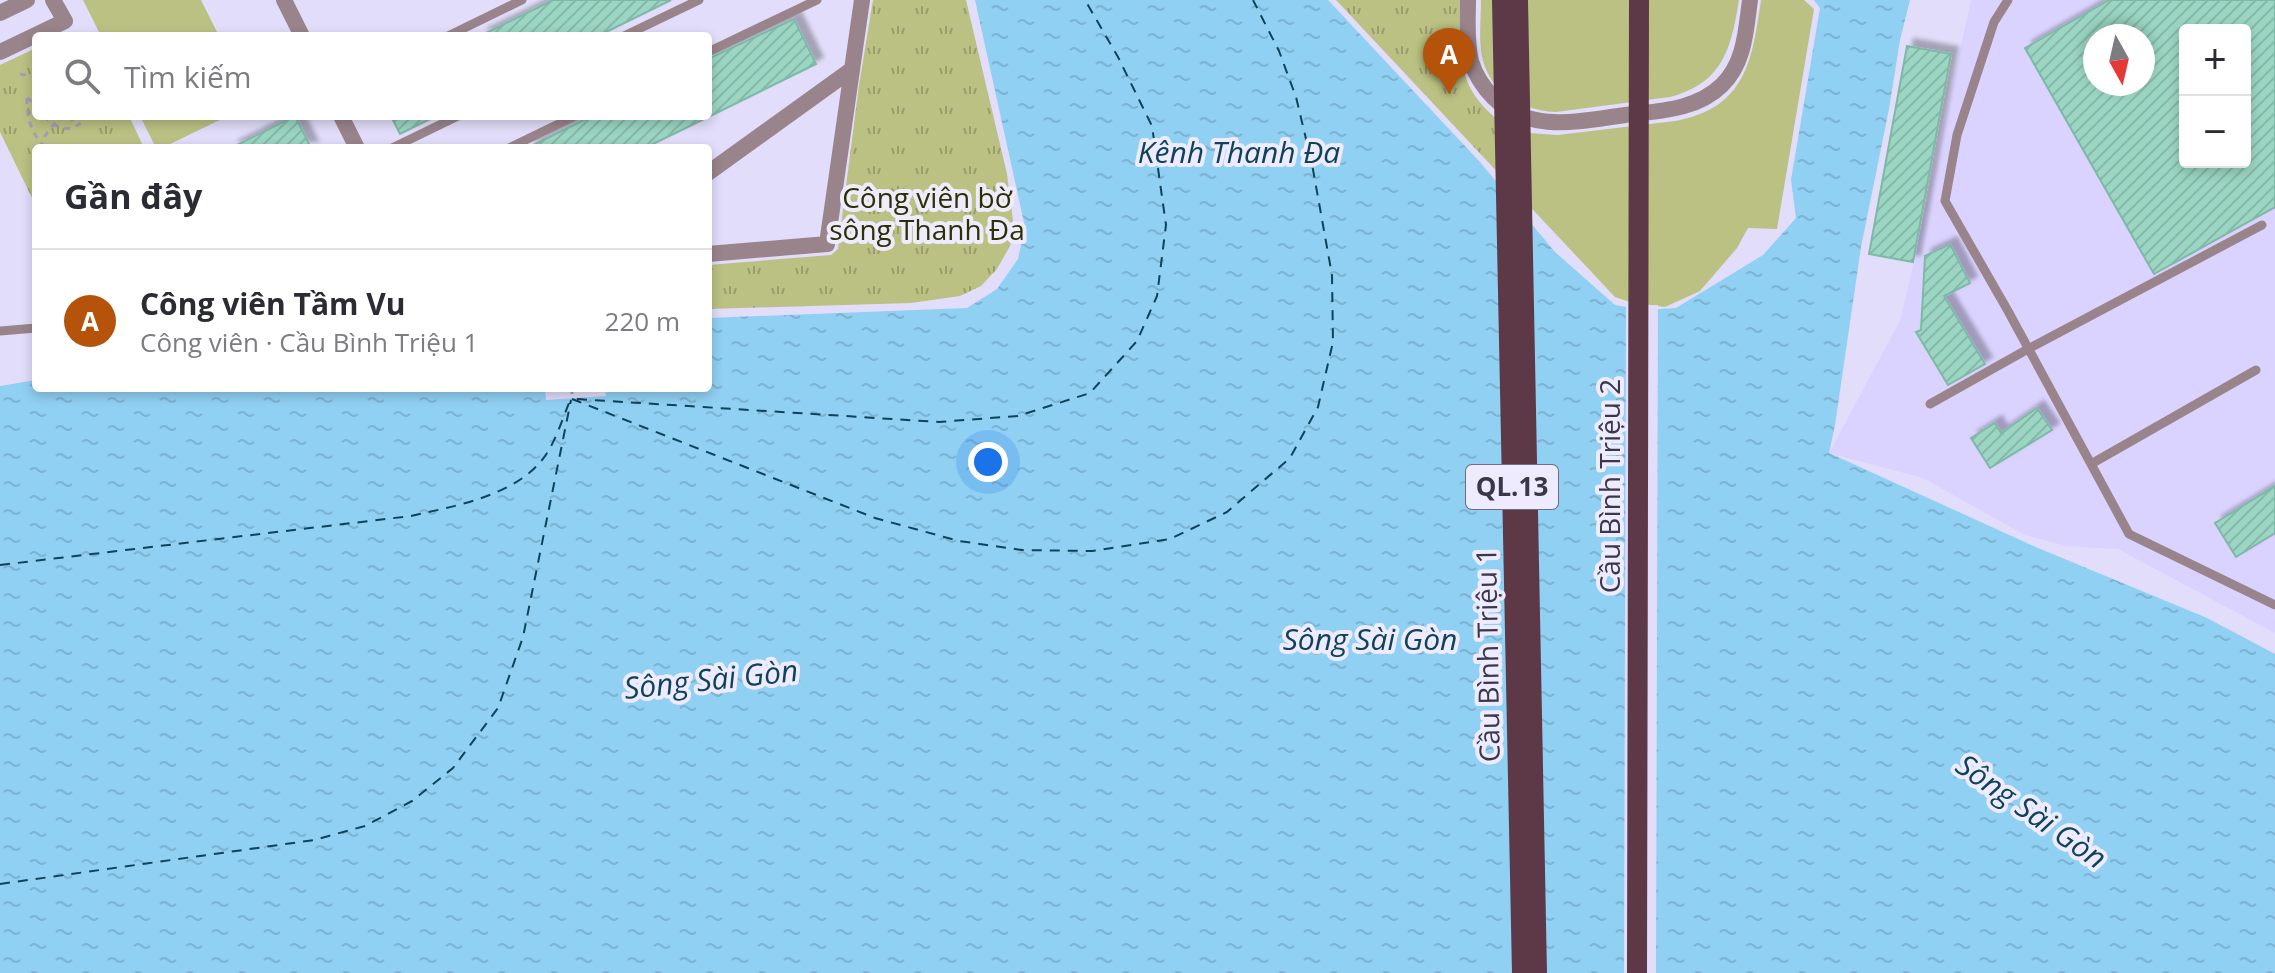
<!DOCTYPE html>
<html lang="vi">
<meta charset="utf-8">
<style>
:root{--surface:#fff;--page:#f2f2f3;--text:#2b2b33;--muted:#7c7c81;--line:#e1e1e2;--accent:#b45309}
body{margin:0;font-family:"Open Sans",sans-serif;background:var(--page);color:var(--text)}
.controls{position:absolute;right:24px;top:24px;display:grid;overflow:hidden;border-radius:8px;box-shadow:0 4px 12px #0003}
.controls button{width:72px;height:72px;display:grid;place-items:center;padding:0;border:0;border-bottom:2px solid var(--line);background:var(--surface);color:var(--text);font:40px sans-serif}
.compass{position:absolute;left:2083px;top:24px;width:72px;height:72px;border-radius:50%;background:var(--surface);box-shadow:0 4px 12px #0003;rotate:172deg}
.you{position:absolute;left:988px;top:462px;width:28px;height:28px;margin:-20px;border:6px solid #fff;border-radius:50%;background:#1a73e8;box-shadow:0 0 0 12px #1a73e833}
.badge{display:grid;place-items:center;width:52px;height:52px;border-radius:50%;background:var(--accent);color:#fff;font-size:26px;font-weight:700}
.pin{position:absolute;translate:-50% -66px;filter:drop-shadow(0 2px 4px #0008)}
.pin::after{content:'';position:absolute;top:42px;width:28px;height:24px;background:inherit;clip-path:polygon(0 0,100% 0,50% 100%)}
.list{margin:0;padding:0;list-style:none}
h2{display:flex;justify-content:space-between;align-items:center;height:104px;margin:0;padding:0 32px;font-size:34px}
h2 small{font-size:26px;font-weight:400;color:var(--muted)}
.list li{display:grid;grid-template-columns:52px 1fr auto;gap:24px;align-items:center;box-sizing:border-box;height:144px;padding:0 32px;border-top:2px solid var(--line)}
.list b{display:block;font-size:30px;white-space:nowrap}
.list p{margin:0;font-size:26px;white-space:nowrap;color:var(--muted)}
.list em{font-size:26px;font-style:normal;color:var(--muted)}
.icon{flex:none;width:44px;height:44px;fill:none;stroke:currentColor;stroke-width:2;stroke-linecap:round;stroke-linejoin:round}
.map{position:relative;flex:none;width:2275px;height:973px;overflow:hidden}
.search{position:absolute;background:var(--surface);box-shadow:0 4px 12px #0003;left:32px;top:32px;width:680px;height:88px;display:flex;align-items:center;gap:20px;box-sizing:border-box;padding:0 28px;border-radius:8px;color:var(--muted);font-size:30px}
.panel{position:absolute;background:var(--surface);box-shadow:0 4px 12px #0003;left:32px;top:144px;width:680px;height:248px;border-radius:8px}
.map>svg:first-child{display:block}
.built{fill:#dad3ff;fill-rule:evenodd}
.green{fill:#bbc183}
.park{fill:url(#park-tufts)}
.water{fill:url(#water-ripples)}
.pier{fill:#e1ddfa}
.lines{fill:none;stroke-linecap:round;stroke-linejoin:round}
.ferry{stroke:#0e435b;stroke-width:2;stroke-dasharray:10 8;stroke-linecap:butt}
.building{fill:url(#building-hatch);stroke:#7eb8a6;stroke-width:2;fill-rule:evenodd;filter:url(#shadow)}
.path{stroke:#a29eb8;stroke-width:3;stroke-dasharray:6 6;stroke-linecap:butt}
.service{stroke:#9a848c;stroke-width:9}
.minor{stroke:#9a848c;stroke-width:16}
.tertiary{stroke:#9a848c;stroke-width:16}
.primary-bridge{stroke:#5d3948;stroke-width:20}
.labels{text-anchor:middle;stroke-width:8;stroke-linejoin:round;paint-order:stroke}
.shield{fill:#eeebff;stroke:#716d80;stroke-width:2}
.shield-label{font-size:26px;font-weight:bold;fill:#3b374a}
.park-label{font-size:28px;fill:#2d3000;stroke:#eeebff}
.street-label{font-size:28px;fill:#3b374a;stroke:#eeebff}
.water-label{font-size:30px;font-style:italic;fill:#0e435b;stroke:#eeebff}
</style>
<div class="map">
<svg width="2275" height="973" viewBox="0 0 2275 973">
<defs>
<pattern id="park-tufts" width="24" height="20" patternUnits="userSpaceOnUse" patternTransform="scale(2)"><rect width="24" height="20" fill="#bbc183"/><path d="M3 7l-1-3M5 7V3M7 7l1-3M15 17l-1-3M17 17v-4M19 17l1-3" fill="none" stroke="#999e6d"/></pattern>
<pattern id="water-ripples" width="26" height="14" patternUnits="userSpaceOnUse" patternTransform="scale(2)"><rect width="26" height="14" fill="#90d0f3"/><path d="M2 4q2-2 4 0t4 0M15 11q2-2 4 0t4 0" fill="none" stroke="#7db3d2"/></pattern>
<pattern id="building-hatch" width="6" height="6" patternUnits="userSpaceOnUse" patternTransform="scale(2)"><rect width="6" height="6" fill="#9bd6c3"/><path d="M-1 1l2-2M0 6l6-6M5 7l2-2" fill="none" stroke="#86b8a9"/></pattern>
<filter id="shadow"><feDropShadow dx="7" dy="-7" stdDeviation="2" flood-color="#0004"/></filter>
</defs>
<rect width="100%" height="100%" fill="#e1ddfa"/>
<path class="built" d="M1971,0h304v633l-157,-84 -53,-3 -42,-12 -100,-56 -94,-25 72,-134zM2185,30h60v132h-60zM2095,36h48v48h-48z"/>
<path class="green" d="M83,0h118l18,36h-118z
M1481,0h258c-8,49 -16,83 -69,97l-114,15c-36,-1 -71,-23 -75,-62 -2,-16 0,-34 0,-50z
M1761,0h43l10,9 -37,220 -29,-1 -11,20 -37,43 -35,16 -35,-5 -15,-5 -111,-118 25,-46 29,2 117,-14c71,-13 77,-60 86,-121z
M140,116h88l-66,32h-6z"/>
<path class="park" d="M873,0h93l41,174 7,55 -4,17 -13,23 -16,17 -21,10 -49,7 -203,6v-44l123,-10 7,-6 21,-164z
M1336,0h124c-1,53 -5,87 41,122l3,57z
M36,48v68h93l15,32h-108v58l-36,-74v-67z"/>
<path class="water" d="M975,0h353l151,161 76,91 60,53 29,5 32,-2 87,-53 33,-37 -5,-38 29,-172 -6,-8h96l-10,40 -11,69 -28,138 -26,178 -6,28 209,95 169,70 68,36v319h-2275v-587l36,-6v8h672v-70l259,-10 30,-19 21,-30 7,-32z"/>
<path class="pier" d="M1626,303l18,3 14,-1 -2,668h-32z
M545,388h60l1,8 -60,4z"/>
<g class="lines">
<path class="ferry" d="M572,399l303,119 84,23 63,9 70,1 78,-12 57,-27 63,-54 28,-51 15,-65 -1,-67 -20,-111 -16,-67 -17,-46 -26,-51
M577,399l362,23 79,-6 72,-23 47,-52 20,-45 9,-71 -14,-99 -34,-69 -33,-57
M0,565l411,-49c44,-10 102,-20 131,-56 12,-14 20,-40 27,-57
M0,884l314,-44 51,-14 47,-25 41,-33 45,-60 25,-71 48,-237"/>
</g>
<path class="building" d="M553,0h118l-73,36h-118z
M2109,0h166v207l-121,67 -129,-226zM2185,30h60v132h-60zM2095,36h48v48h-48z
M794,19l22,45 -171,84h-118l65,-32h116v-57z
M1907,46l44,8 -38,208 -44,-8z
M295,116l16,32h-80z
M391,116h45l-36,18z
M1950,244l20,39 -26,13 41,68 -37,21 -32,-53 5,-2 4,-74z
M2037,408l15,22 -62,38 -19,-30 24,-15 6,10z
M2275,486v47l-39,24 -21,-34z"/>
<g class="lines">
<path class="path" d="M20,74l16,3
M27,98c-1,19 5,36 18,50
M27,98l9,7
M44,116c14,15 30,18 43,0
M70,116l5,11
M40,148l5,-12 15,-20
M572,388v11"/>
<path class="service" d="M2008,0l-14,22 -37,113 -12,66 63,110 121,223 146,71
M448,36l74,-36
M624,36l75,-36
M708,52l109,-52
M392,148l66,-32
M509,148l66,-32
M0,331l36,-3
M1930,404l98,-55 234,-124
M2091,464l165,-94"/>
<path class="minor" d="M284,0l18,36
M0,13l27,-13
M0,52l65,-31 -12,-21
M341,116l16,32
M708,173l143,-103
M708,254l119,-10 35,-244"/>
<path class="tertiary" d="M1468,0c0,20 -2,41 3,61 4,13 12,26 22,36 36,37 87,24 132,18 34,-4 72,-5 97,-30 23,-22 24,-56 28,-85"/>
<path class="primary-bridge" d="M1502,0l20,973
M1518,0l19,973
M1637,973l2,-973"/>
</g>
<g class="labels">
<rect class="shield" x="1466" y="465" width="92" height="44" rx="6"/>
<g class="shield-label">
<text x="1512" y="496">QL.13</text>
</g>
<g class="park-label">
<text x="927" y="208">Công viên bờ<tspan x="927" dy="32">sông Thanh Đa</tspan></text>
</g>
<g class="street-label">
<text transform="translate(1610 486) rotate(-90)" y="10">Cầu Bình Triệu 2</text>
<text transform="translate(1488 655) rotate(-91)" y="10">Cầu Bình Triệu 1</text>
</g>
<g class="water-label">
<text x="1239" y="163">Kênh Thanh Đa</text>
<text x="1370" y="650">Sông Sài Gòn</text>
<text transform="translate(711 680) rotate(-6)" y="10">Sông Sài Gòn</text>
<text transform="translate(2031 812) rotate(35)" y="10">Sông Sài Gòn</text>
</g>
</g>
</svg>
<div class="controls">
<button>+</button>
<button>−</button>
</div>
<svg class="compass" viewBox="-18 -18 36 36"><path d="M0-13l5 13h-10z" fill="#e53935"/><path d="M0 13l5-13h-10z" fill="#7c7c81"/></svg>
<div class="you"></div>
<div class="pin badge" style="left:1449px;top:94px">A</div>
<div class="search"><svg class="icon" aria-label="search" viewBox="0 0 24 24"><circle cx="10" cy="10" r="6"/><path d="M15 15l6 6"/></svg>Tìm kiếm</div>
<section class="panel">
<h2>Gần đây<small></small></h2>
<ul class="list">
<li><span class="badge">A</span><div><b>Công viên Tầm Vu</b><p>Công viên · Cầu Bình Triệu 1</p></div><em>220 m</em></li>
</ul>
</section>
</div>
